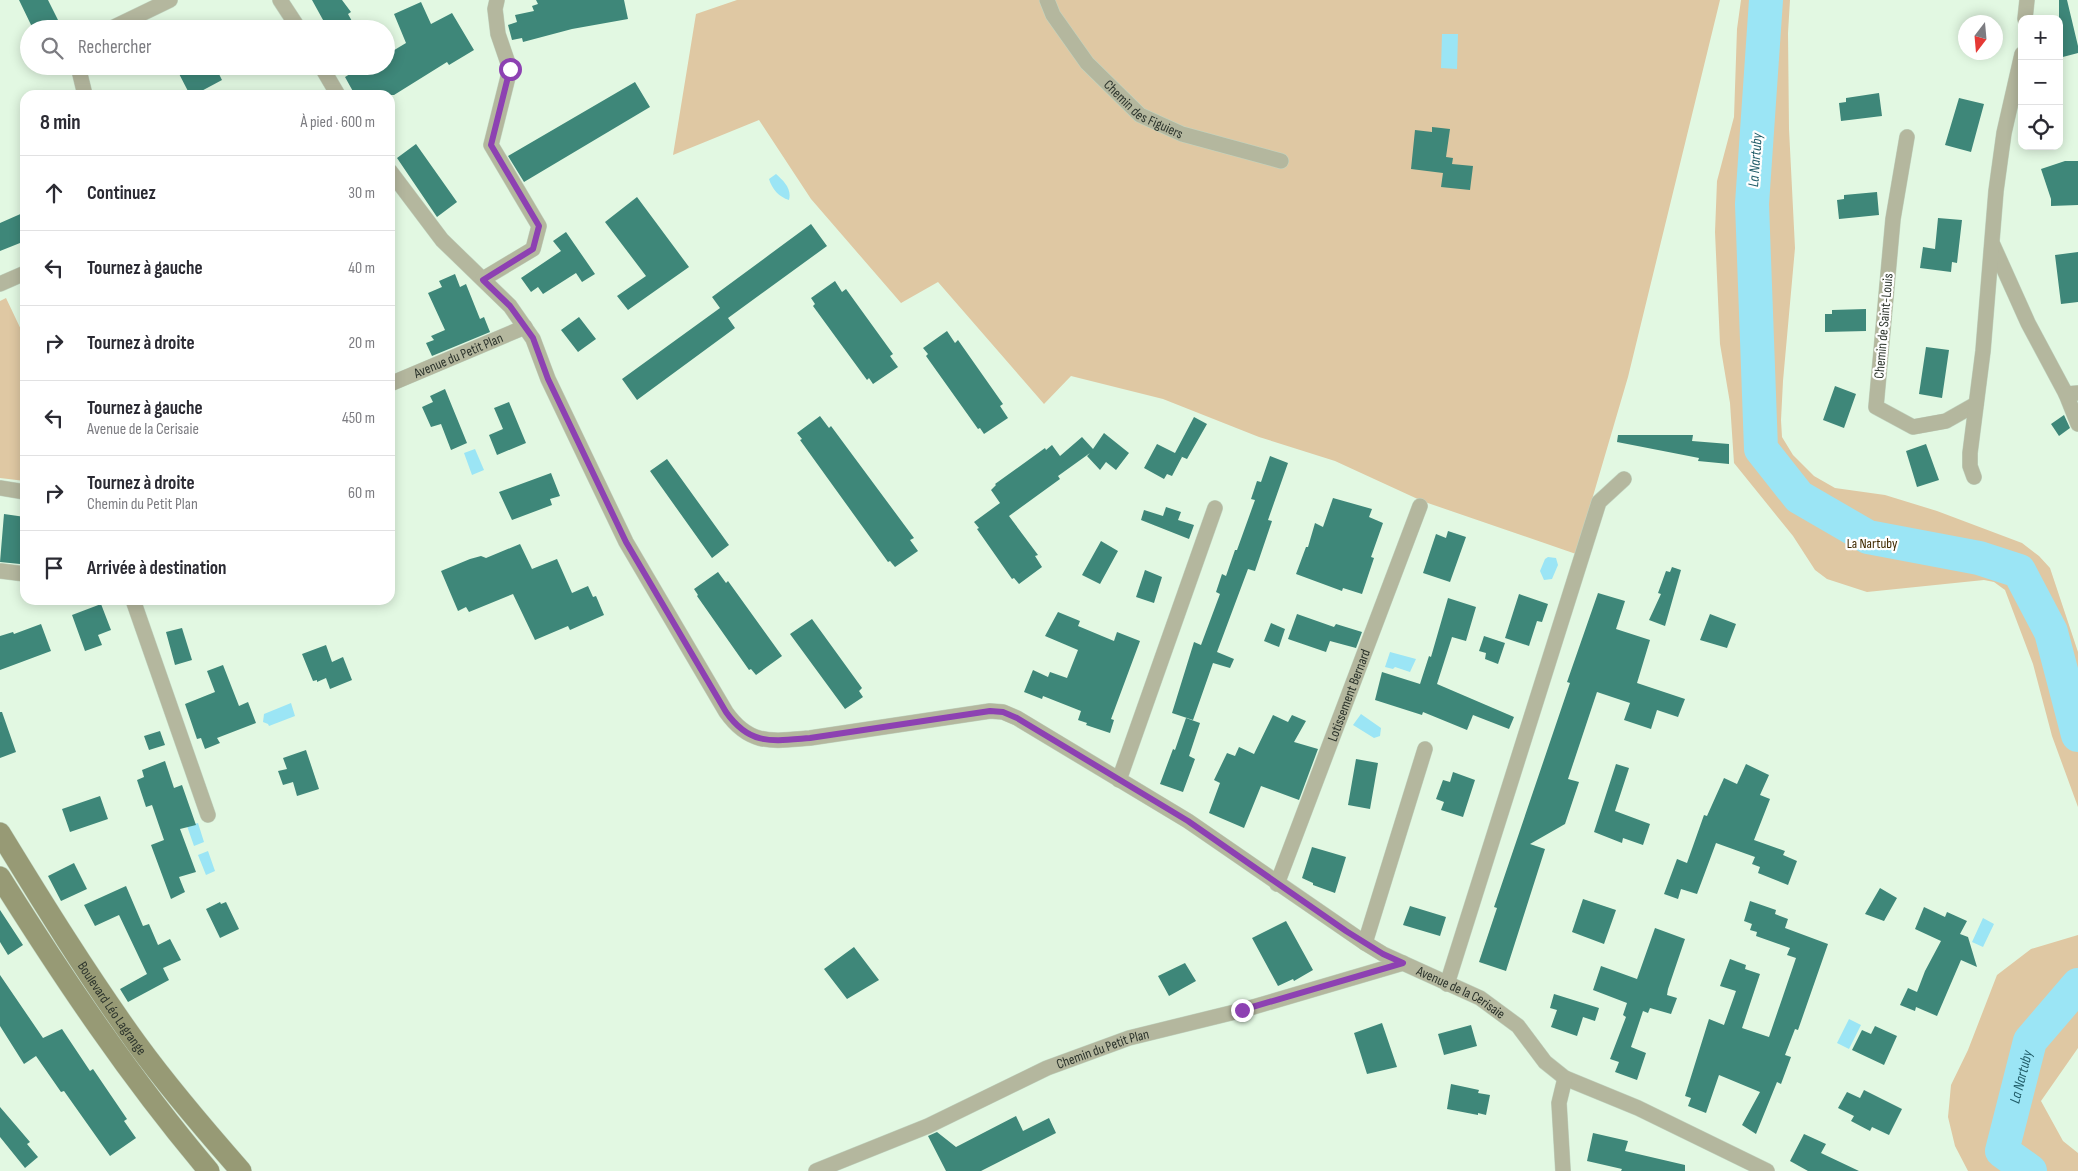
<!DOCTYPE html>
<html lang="fr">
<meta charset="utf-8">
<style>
:root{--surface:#fff;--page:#f2f2f3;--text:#2b2b33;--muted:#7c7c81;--line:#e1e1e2}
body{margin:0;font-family:"Sofia Sans Condensed",sans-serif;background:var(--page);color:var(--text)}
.controls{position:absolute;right:15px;top:15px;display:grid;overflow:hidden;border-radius:10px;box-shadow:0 2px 12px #0003}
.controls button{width:45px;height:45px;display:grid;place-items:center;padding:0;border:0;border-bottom:1px solid var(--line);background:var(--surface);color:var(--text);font:25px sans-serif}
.compass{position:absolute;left:1958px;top:15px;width:45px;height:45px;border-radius:50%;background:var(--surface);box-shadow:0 2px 12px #0003;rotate:196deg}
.stop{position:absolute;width:15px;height:15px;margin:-11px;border:4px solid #8d41b2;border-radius:50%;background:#fff}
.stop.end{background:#8d41b2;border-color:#fff;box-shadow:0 1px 5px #0008}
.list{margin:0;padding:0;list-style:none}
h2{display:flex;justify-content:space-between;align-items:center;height:65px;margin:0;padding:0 20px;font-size:21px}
h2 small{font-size:16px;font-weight:400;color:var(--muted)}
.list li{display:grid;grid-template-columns:32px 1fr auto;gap:15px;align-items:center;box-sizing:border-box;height:75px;padding:0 20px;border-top:1px solid var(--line)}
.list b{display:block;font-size:19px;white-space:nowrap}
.list p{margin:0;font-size:16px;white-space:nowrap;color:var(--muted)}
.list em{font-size:16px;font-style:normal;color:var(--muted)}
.icon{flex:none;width:28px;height:28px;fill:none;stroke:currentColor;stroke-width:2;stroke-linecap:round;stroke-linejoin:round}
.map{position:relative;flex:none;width:2078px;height:1171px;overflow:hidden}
.search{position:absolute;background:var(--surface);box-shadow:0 2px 12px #0003;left:20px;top:20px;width:375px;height:55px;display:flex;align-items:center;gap:12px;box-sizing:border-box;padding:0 18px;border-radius:28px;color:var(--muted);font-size:19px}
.panel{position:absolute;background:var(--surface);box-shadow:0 2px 12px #0003;left:20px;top:90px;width:375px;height:515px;border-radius:15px}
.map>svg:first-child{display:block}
.green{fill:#dfc8a3}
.water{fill:#9be5f5}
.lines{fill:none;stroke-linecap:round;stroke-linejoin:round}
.river{stroke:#9be5f5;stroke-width:34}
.building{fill:#3e8779}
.minor-casing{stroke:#c1d5c1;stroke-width:16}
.secondary-casing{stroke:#c1d5c1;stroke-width:22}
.minor{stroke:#b4b79e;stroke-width:15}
.secondary{stroke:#979a75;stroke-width:21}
.route{stroke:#8d41b2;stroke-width:6}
.labels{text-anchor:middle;stroke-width:4.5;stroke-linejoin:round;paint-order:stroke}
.street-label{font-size:14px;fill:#2c342c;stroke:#fefefe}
.park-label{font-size:14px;fill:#3f2900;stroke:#fefefe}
.water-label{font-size:15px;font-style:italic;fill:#205c68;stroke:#fefefe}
</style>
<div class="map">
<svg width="2078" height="1171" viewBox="0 0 2078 1171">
<rect width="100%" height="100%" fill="#e2f8e2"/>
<path class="green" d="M737,0h983l-92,377 -52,177 -154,-53 -87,-40 -76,-24 -96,-38 -92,-23 -27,28 -106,-122 -37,21 -90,-104 -52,-79 -86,35 23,-141z
M1741,0h49l-2,33 1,96 6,119 -12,133 -2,39 1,17 11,18 21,21 21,12 50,7 52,16 85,32 17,13 11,12 28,84v155l-26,-71 -19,-72 -28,-74 -11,-8 -10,-2 -117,12 -40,-13 -12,-9 -22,-34 -59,-73 -4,-60 -10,-59 -5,-112 2,-51 17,-64 3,-88z
M6,298l19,40v143l-25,-3v-177z
M2078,935v113l-37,53 22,40 15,12v18h-110l-13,-25 -7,-29 3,-32 17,-35 29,-75 34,-26z"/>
<path class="water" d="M1442,34h16l-1,35 -16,-1z
M776,174c8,7 16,15 13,26 -10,-3 -17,-11 -20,-21z
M475,449l9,21 -12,5 -8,-22z
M1548,557l8,1 2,7 -6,14 -8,1 -4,-9 5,-12z
M1390,652l26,7 -6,13 -15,-5 -2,2 -8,-2z
M291,703l4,13 -26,10 -1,-2 -5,-2 1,-8z
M1361,714l20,14 -1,8 -6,2 -21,-13z
M198,823l6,19 -10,4 -7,-20z
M208,851l7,20 -9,4 -8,-20z
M1983,918l11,6 -11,23 -11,-5z
M1849,1019l12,6 -12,24 -12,-6z"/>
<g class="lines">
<g class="river">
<path d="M1766,0l-14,204 9,245 38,48 69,40 111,21 40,13 32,61 27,103"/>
<path id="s1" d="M2030,1171l-28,-20 28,-110 48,-56"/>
</g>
</g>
<path class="building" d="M19,0h29l10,20 -18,9h-7z
M312,0h30l9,12 -3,2 5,9 -10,6h-15z
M536,0h88l4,19 -56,10 -49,13 -1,-4 -10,2 -4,-15 9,-3 -2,-7 19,-4 -2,-5 6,-2z
M2059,0h8l11,46v7l-19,5z
M421,2l10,22 21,-11 22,37 -25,15 -2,-3 -53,33h-39l-10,-18 18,-11h23v-11l20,-12 -12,-29z
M175,66h40l7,14 -28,15h-4z
M635,82l15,25 -126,75 -16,-26z
M1879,93l3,23 -41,5 -2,-18 7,-1v-4z
M1959,98l25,6 -13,48 -26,-7z
M1432,127l18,2 -4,28 7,1 -1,6 21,2 -3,24 -29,-3 2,-14 -32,-4 4,-39 17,2z
M416,144l41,58 -20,15 -40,-59z
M2065,161h13v44l-27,1v-7l-10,-30z
M1877,192l2,23 -40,4 -2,-19 7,-1v-4z
M637,197l52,70 -61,43 -11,-14 29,-20 -41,-54z
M25,212v29l-25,10v-28z
M1938,218l24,2 -5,43 -5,-1 -1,10 -31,-4 3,-21 12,2z
M811,224l16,22 -99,72 7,10 -98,72 -15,-21 98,-71 -8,-11z
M566,232l29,42 -13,8 -6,-9 -33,21 -5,-7 -7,5 -10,-14 40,-27 -8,-10z
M2078,252v50l-17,2 -6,-49z
M455,274l5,13 6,-3 14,35 4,-2 6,15 -58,24 -6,-13 8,-3 -3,-4 14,-6 -17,-37 14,-6 -3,-6z
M835,281l7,11 4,-3 47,65 -3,2 8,11 -25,17 -4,-6 -2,2 -54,-74 2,-2 -4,-6z
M1866,309v22l-41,1v-18h7v-4z
M579,317l17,22 -18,13 -17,-22z
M947,331l8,12 3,-3 45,64 -3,2 8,12 -24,16 -4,-6 -2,1 -52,-73 2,-2 -5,-6z
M1926,347l23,3 -7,48 -23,-4z
M1835,386l21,8 -12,34 -21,-8z
M445,389l22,54 -16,7 -10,-26 -10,3 -9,-20 11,-5 -3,-6z
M509,402l17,41 -29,12 -8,-20 14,-6 -9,-21z
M2064,415l6,13 -11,8 -8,-12z
M820,416l9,12 2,-2 83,112 -4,2 8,11 -23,16 -5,-6 -2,1 -88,-122 2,-1 -5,-6z
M1194,417l13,7 -20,35 -7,-3 2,1 -10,19 -5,-2 -3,5 -20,-11 13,-24 18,9z
M1104,433l25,20 -13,17 -10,-8 -6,8 -13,-14 3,-3 -32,23 2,3 -51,37 29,39 -3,1 7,11 -23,17 -5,-6 -2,1 -35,-50 2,-1 -5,-6 26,-19 -9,-13 5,-5 -1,-1 50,-36 1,2 6,-5 8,11 22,-19 11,12z
M1618,435h75l-1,6 37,3v20l-31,-3 1,-3 -82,-16z
M1926,444l13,36 -22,7 -11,-36z
M1270,456l18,7 -20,57 4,1 -17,50 -7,-2 -31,83 17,7 -4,9 -17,-5 -20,57 -21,-7 22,-71 7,3 19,-51 -4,-2 6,-18 4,2 9,-26h2l18,-50 -4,-1 6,-18 4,1z
M667,459l62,86 -17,13 -62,-87z
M551,473l9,23 -10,3 2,6 -40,15 -13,-28z
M1333,498l39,11 -3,8 14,6 -12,34 3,1 -12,36 -19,-6 -1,3 -46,-17 10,-27h2l7,-24 8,4z
M1166,507l15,5 -3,8 16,5 -5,14 -48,-19 3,-10 19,6z
M4,514l21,3v38l-3,-1 -2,10 -20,-2z
M1448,531l18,6 -16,45 -27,-9 13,-39 10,4z
M1101,541l17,10 -18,33 -18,-9z
M520,544l12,25 25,-10 15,34 16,-7 5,11 3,-1 8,19 -34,15 -2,-4 -33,14 -22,-46 -44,18 -3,-5 -8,4 -17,-40 29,-12 11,-3 5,2z
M1672,567l9,3 -16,56 -16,-6 12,-26 -3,-1 8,-22 4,1z
M1145,570l17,7 -8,26 -18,-6z
M718,572l8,11 2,-2 54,75 -26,19 -5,-6 -2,1 -52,-74 1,-1 -4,-6z
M1598,593l27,8 -9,28 34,11 -13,43 48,16 -7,18 -21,-7 -6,19 -27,-9 6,-17 -33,-11 -29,87 11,3 -14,42 -35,20 15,5 -39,122 -27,-9 18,-54 -3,-1 76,-224 -3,-1z
M1519,594l29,10 -6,18 -5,-1 -8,25 -24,-8z
M1448,598l28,9 -10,34 -14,-4 -15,47 77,33 -5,12 -36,-14 -6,15 -44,-18 -1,3 -47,-15 7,-28 38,12 9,-28 2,1z
M101,604l10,26 -13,5 4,10 -17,6 -13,-36z
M1058,612l22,9 -2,5 36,15 3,-9 23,9 -29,78 3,1 -4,13 -24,-8 1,-2 -9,-3 3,-9 -38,-15 -1,3 -18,-7 9,-22 15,7 2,-5 17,6 11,-28 -33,-14z
M1297,614l37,13 2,-3 26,8 -6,16 -26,-7 -4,11 -38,-13z
M1710,614l26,10 -9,24 -27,-8z
M812,619l50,69 -3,3 4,6 -18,12 -55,-75z
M1271,623l14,6 -6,18 -15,-6z
M41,624l10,27 -51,19v-34l13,-4 1,2z
M182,628l10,32 -17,5 -9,-33z
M1484,636l21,7 -7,21 -13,-5 1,-6 -7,-2z
M326,645l6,17 11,-5 9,23 -22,9 -4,-11 -9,4v-2l-4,1 -11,-27z
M223,665l16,41 9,-4 8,21 -39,15 3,5 -15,6 -4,-11 -4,1 -12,-35 30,-12 -8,-21z
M0,712h2l14,40 -16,6z
M1273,715l15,7 4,-7 14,6 -12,21 24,7 -19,51 -38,-14 -17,42 -35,-15 11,-30 -6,-3 13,-27 8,3 4,-9 15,7z
M1186,718l14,5 -11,33 6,3 -12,33 -23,-8 13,-35 2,1z
M160,731l5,14 -16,5 -5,-14z
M306,750l13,39 -22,7 -4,-14 -10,3 -5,-14 9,-2 -4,-11z
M1356,759l22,4 -8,46 -22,-4z
M165,761l9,27 8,-3 14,40 -16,4 16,43 -17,5 6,15 -14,7 -20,-54 13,-5 -12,-35 -6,2 -9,-27 7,-3 -2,-7z
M1616,764l13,4 -14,43 35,13 -7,21 -20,-7 -1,5 -28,-11z
M1746,764l23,11 -9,20 10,4 -16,41 31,11 -2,4 14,6 -9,24 -30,-12 2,-6 -8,-3 3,-7 -39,-14 -19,51 -16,-5 -3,10 -14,-5 13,-35 10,4 17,-48 3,1 17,-38 13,6z
M1453,772l22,8 -12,37 -22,-7 3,-8 -8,-3 7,-19 7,2z
M100,796l8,23 -38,13 -8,-23z
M1312,847l34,10 -11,36 -22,-8v-2l-11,-5z
M74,863l13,26 -26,12 -13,-25z
M126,886l17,40 6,-2 9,21 12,-6 11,21 -18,8 6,12 -41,22 -8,-13 27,-15 -28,-59 -24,11 -11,-21z
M1880,888l17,10 -13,23 -19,-7z
M1583,899l33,11 -12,34 -32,-12z
M1750,901l26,9 -1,4 13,5 -3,9 43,16 -30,86 -3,-1 -10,26 6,2 -10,27 -4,-2 -21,52 -14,-9 18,-33 -41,-17 -13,38 -18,-7 3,-8 -6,-2 24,-77 15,6 12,-34 -16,-5 10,-27 16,6 -1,4 15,5 -18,54 27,9 27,-79 -9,-3 3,-7 -34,-12 1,-4 -7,-2 2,-6 -8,-3z
M220,902l1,2 5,-2 13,27 -19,9 -14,-29z
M1410,906l36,11 -6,19 -37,-11z
M1924,907l21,10 2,-5 20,9 -7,13 8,3 9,30 -16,-7 -24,56 -21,-9 -1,4 -15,-6 8,-17 9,4 8,-21 16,-30 -26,-12z
M0,910l23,35 -15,10 -8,-13z
M1286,921l27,49 -19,11 -1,-2 -15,7 -26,-48z
M1655,928l30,11 -17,50 -1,6 10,3 -6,16 -21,-6 -2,5 -5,-2 -12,36 15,6 -9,27 -22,-8 4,-10 -9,-3 16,-42 -3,-2 4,-12 -34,-13 8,-24 36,13z
M854,947l25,33 -32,19 -23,-30z
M1185,963l11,18 -27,15 -11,-20z
M0,975l43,63 19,-9 28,42 3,-2 34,50 -3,2 12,17 -26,18 -46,-65 -3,1 -25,-36 -12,8 -24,-38z
M1554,994l45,14 -4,13 -12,-4 -6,19 -26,-9 6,-17 -7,-2z
M1382,1023l15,44 -30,7 -13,-41z
M1471,1025l6,21 -33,9 -6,-21z
M1875,1026l22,10 -13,29 -32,-15 10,-20 9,4z
M1451,1084l28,6 -1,3 12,2 -4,20 -8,-2v2l-31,-6z
M1864,1090l38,19 -13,26 -17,-8 -2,4 -19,-10 3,-5 -16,-8 9,-16 13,6z
M0,1107l30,35 -3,2 11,13 -13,11 -25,-31z
M1016,1116l7,15 26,-13 7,15 -75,38h-35l-18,-35 9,-4 19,15z
M1593,1133l35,8 -3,10 60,14v6h-64l1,-2 -35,-8z
M1804,1134l22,10 -5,9 38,18h-51l-18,-10z"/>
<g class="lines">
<g class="minor-casing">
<g id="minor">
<path d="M280,0l19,29"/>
<path id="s2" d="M1047,0l6,15 34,48 53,52 42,19 99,27"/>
<path d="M2025,19l2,-19"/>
<path d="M110,29l60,-29"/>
<path d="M78,66l7,29"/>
<path d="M321,66l17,29"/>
<path d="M1907,137l-14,82 -17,188 37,20 33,-6 30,-17"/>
<path id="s3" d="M390,171l52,69 68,66 23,33 15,40 78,163 100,170c24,34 46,29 84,26l180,-27 13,1 14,6 171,103 177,122 18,11 97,44 38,28 27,36 20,16 73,30 129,63"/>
<path d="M1993,245l35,78 38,71 12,-1"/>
<path d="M483,279l50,-30 6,-23 -48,-81 19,-76 -12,-35 -3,-25 2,-9"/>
<path d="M0,284l25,-11"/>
<path id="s4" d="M390,384l135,-57"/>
<path d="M2066,394l12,30"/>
<path d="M1974,477l-4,-11v-13l13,-102 13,-160 8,-58 18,-79"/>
<path d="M0,488l25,4"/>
<path d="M1,571l24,3"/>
<path d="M133,600l75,215"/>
<path d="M1119,780l96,-272"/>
<path id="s5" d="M1277,884l143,-378"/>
<path d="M1365,943l60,-194"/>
<path d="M1447,984l152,-482 25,-23"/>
<path id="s6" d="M816,1171l112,-45 119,-58 82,-30 114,-28 160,-47"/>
<path d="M1563,1171l-4,-68 6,-25"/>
</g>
</g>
<g class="secondary-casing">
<g id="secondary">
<path id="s7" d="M0,833c44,72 88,143 137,211 32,44 68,86 104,127"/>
<path d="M0,877c64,102 131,202 209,294"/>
</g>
</g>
<use href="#minor" class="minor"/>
<use href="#secondary" class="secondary"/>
</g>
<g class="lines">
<path class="route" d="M510,69l-19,76 48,81 -6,23 -50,31 27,26 23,32 15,41 78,163 100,170c24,34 46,29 84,26l180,-27 13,1 14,6 171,103 158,110 37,23 20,9 -161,47"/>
</g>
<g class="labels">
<g class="street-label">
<text dy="5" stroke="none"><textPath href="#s2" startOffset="149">Chemin des Figuiers</textPath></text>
<text transform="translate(1883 326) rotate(-85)" y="5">Chemin de Saint-Louis</text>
<text dy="5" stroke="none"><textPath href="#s4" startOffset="74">Avenue du Petit Plan</textPath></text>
<text dy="5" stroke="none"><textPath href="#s5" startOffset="202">Lotissement Bernard</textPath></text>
<text dy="5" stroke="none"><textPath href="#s3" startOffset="1469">Avenue de la Cerisaie</textPath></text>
<text dy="5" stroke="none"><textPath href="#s7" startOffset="208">Boulevard Léo Lagrange</textPath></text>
<text dy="5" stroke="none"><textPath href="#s6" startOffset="312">Chemin du Petit Plan</textPath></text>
</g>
<g class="park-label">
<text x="1872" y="548">La Nartuby</text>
</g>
<g class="water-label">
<text transform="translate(1755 160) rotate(-86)" y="5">La Nartuby</text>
<text dy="5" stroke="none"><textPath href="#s1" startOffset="111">La Nartuby</textPath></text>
</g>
</g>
</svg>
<div class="controls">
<button>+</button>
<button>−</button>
<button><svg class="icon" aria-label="locate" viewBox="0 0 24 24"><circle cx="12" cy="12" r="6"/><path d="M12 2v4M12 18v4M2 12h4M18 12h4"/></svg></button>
</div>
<svg class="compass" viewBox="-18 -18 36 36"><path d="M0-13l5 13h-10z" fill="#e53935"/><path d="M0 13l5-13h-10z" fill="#7c7c81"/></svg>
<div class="stop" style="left:510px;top:69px"></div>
<div class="stop end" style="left:1242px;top:1010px"></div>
<div class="search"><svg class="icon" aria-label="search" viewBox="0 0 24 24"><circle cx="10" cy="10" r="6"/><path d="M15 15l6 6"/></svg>Rechercher</div>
<section class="panel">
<h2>8 min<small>À pied · 600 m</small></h2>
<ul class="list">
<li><svg class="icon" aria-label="ahead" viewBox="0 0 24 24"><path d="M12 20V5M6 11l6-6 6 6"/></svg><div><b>Continuez</b></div><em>30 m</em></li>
<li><svg class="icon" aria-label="left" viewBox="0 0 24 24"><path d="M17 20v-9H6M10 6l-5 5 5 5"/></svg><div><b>Tournez à gauche</b></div><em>40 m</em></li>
<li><svg class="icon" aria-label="right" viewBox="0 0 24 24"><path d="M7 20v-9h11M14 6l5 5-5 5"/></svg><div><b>Tournez à droite</b></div><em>20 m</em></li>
<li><svg class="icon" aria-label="left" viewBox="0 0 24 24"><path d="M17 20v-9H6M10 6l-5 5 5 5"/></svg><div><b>Tournez à gauche</b><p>Avenue de la Cerisaie</p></div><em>450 m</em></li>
<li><svg class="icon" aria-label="right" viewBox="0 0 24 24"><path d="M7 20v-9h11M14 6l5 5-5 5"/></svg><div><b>Tournez à droite</b><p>Chemin du Petit Plan</p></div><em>60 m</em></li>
<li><svg class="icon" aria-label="arrive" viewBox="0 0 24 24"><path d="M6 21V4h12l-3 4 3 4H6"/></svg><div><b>Arrivée à destination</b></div></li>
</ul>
</section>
</div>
